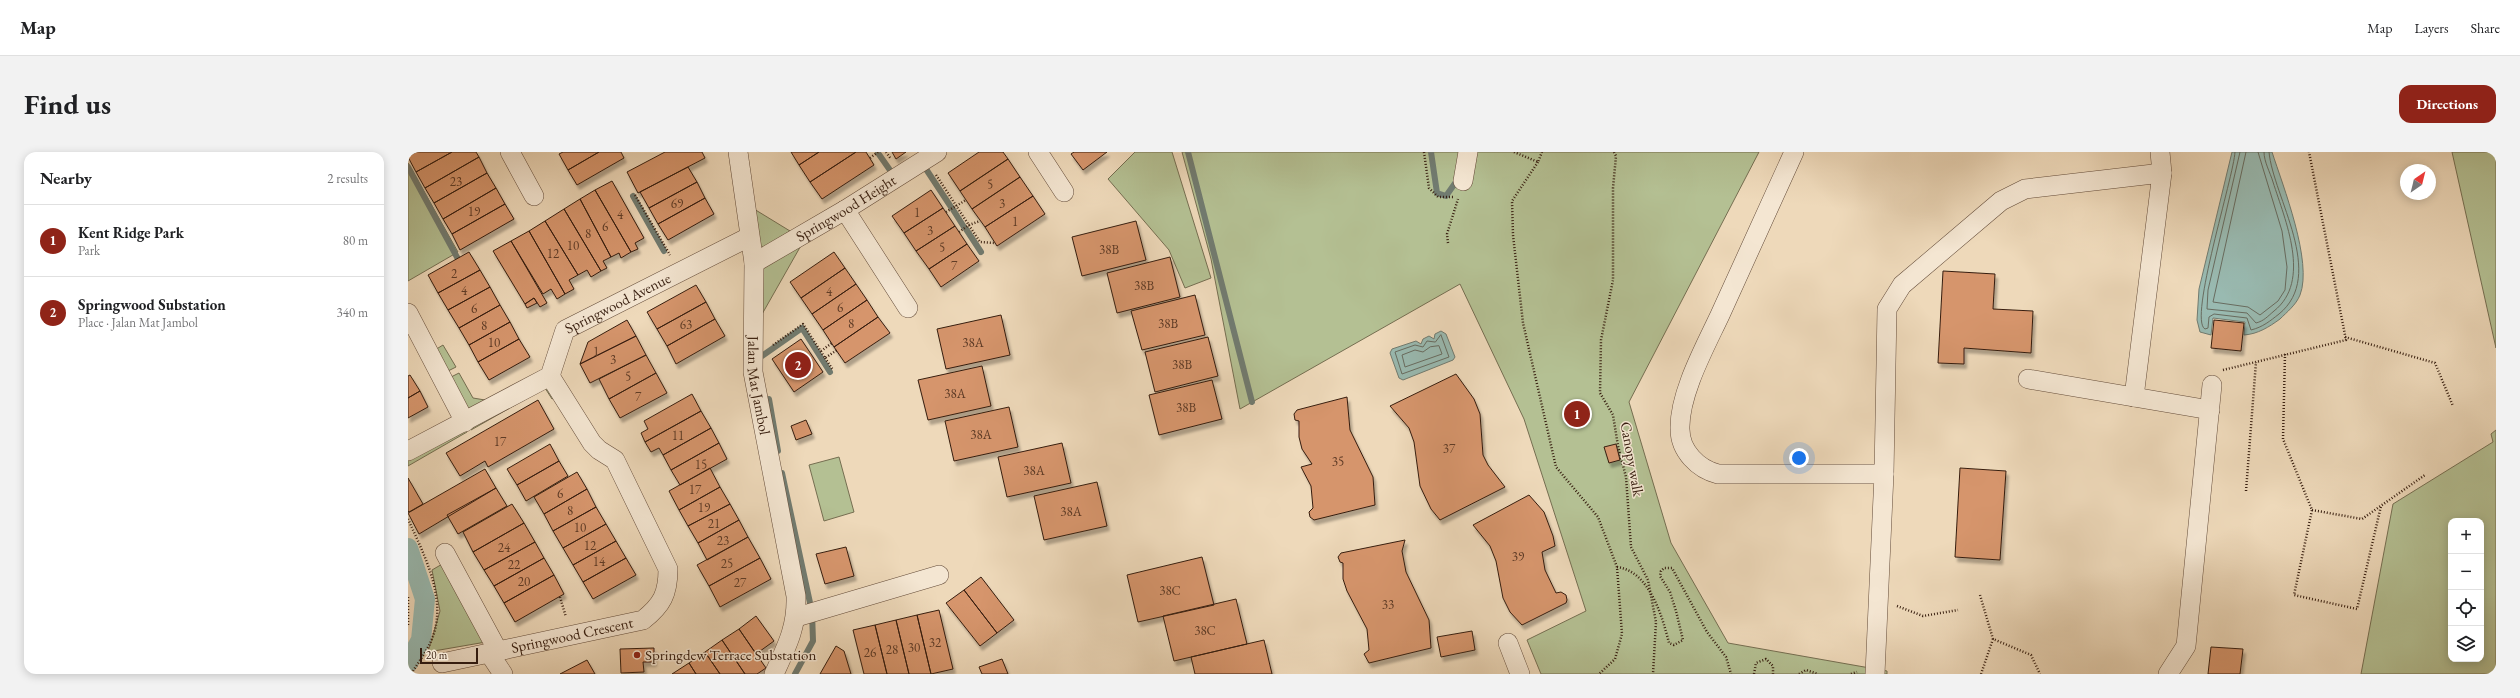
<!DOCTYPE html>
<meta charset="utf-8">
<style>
:root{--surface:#fff;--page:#f2f2f2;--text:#202124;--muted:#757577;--line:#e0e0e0;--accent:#8f2418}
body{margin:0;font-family:"EB Garamond",serif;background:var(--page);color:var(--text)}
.controls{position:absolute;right:12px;bottom:12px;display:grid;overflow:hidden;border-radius:8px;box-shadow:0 2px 10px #0003}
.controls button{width:36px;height:36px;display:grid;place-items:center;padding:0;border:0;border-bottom:1px solid var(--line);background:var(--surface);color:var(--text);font:20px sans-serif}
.compass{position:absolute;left:1992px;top:12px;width:36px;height:36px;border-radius:50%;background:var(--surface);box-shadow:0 2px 10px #0003;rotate:35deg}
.scale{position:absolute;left:12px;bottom:10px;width:58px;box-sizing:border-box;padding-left:4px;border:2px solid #361d0f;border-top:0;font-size:11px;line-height:14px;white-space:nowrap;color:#361d0f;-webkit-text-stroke:3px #f4e6d2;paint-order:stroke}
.you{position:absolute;left:1391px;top:306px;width:14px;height:14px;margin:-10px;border:3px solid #fff;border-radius:50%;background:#1a73e8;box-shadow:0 0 0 6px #1a73e833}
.badge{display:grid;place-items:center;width:26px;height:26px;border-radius:50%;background:var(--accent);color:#fff;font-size:13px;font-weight:700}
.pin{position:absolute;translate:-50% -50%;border:2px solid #fff;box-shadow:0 1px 4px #0006}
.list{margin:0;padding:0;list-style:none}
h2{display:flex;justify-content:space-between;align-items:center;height:52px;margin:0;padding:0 16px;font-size:17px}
h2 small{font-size:13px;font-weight:400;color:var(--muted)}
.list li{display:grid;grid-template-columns:26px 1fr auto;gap:12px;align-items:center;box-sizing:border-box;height:72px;padding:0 16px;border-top:1px solid var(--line)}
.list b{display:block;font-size:15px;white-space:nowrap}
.list p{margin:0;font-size:13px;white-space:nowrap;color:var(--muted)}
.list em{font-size:13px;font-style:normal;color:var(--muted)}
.icon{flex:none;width:22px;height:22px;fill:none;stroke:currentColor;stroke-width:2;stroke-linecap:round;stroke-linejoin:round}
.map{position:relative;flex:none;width:2088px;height:522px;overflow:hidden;border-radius:12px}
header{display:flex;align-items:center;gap:24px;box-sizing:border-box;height:56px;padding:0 20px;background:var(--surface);border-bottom:1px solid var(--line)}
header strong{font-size:19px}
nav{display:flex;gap:22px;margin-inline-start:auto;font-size:14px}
.intro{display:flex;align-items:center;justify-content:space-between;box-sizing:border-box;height:96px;padding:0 24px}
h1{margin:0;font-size:28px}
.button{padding:10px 18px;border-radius:12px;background:var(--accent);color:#fff;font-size:14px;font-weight:700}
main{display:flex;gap:24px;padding:0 24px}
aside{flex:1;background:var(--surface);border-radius:12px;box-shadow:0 2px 10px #0003}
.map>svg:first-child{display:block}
.green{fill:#b4c093;stroke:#756e51;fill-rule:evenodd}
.water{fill:#99bab1;stroke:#717b70}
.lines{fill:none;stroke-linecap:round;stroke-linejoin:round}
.shore{stroke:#686c60;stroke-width:1}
.stream{stroke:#717b70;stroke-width:6}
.canal{stroke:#99bab1;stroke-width:20}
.building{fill:#d6956c;stroke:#361d0f;filter:url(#shadow)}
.minor-casing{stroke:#644c3a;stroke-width:20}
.path{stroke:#361d0f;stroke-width:2.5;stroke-dasharray:1 2;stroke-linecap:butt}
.minor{stroke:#f4e6d2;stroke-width:19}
.path-bridge{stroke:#361d0f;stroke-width:2.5;stroke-dasharray:1 2;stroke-linecap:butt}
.poi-dot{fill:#8f2418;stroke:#f4e6d2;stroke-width:1.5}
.labels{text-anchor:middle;stroke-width:3;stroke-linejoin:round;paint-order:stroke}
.number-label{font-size:13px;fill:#5e3b26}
.street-label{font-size:15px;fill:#361d0f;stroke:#f4e6d2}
.poi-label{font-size:15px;fill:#361d0f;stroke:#f4e6d2;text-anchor:start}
</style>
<header>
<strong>Map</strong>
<nav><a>Map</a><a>Layers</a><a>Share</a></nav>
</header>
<div class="intro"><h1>Find us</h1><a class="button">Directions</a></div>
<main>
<aside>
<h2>Nearby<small>2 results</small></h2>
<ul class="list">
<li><span class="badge">1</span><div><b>Kent Ridge Park</b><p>Park</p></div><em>80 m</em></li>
<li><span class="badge">2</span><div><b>Springwood Substation</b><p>Place · Jalan Mat Jambol</p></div><em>340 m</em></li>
</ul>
</aside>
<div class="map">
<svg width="2088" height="522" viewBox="0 0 2088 522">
<defs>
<filter id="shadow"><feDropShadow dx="2.5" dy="4.5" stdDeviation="1" flood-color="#0004"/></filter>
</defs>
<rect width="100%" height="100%" fill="#eed9ba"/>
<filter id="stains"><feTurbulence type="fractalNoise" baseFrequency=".005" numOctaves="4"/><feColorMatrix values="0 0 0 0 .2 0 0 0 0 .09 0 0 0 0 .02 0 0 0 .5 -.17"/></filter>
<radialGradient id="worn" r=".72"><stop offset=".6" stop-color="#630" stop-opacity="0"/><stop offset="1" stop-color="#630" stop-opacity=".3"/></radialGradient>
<path class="green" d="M727,0h37l39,126 -26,10 -16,-38 -61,-71z
M774,0h577l-130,250 42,141 57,100 159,28v3h-346l-14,-34 59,-29 -62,-192 -64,-135 -220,125 -29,-150z
M2044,0h44v196z
M0,11l50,89 -50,29z
M346,57l36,22 -30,19z
M395,90l-42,74 1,-49z
M35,193l13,22 -16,8 -18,-17z
M51,221l14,25 12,2 -24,14 -18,-33z
M139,229l9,16 -4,2 -7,-11 -74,42 -3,-5 -4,3 3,4 -59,34v-7z
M2088,278v244h-135l32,-170 100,-62 -2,-8zM2043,369h30v138h-30z
M431,305l15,55 -30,9 -15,-56z
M36,411l42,79 -58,10 12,-41 -8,-41z"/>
<path class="water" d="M1824,0h40c11,34 41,110 28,143 -4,10 -13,17 -20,24 -11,8 -22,15 -36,16l1,-13 -32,-4 -2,17 -11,-3 -3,-12 2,-31z
M1033,179l5,3 9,23 -2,3 -50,20 -4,-2 -9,-25 2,-4 24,-8 5,3 2,-5 6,-3 5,3 1,-5z"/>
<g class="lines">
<path class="shore" d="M1827,0c-1,24 -47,168 -30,177l3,-1 1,-11 5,-3 33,4 4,12c12,-3 19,-9 28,-16 48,-39 -6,-117 -10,-162
M1832,0l-32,138 -1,19 40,4 9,10c8,-2 12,-7 18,-12 38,-30 11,-91 -1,-129 -3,-10 -9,-20 -9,-30
M1838,0l-33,150 35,5 12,8 18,-14 7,-11 2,-23 -5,-36 -24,-79
M1033,183l8,22 -47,17 -7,-22 20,-7 8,2 4,-6 8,1z
M1031,194l3,8 -37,13 -3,-12 13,-5 8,2 7,-5z"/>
<path class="stream" d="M780,0l64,250
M1023,0l6,41 9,3 12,-17
M470,1l14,20
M516,14l27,41
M0,15l50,92
M225,44l31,55
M544,56l12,19
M558,77l15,23
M354,204l40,-28 28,44
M361,247l9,52
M374,321l30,139 1,29 -18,33"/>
<path class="canal" d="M0,396l17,51 -4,41 -13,23"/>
</g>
<path class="building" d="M8,0h36l-36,20 -8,-15z
M44,0h24l3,5 -54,31 -9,-16z
M155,0h36l-31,18 -9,-16z
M191,0h22l3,6 -47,27 -9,-15z
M257,0h37l3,6 -67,35 -11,-21z
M383,0h28l-20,13z
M411,0h37l-46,30 -11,-17z
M448,0h10l8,13 -52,34 -12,-17z
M484,0h14l-10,7z
M571,0h24l5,7 -48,32 -12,-18z
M666,0h33l-24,18 -12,-16z
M71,5l8,16 -53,30 -9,-15z
M600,7l12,18 -48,32 -12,-18z
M280,15l9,15 -48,26 -9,-16z
M79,21l9,15 -53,31 -9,-16z
M612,25l13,19 -48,31 -13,-18z
M204,29l32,57 -9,5 3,6 -7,3 -36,-62z
M289,30l8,16 -47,26 -9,-16z
M88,36l9,16 -53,30 -9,-15z
M187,38l36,62 -10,6 -2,-5 -8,4 -31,-58z
M523,38l12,18 -39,25 -12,-17z
M625,44l12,18 -48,32 -12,-19z
M297,46l9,16 -46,26 -10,-16z
M172,47l31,58 -8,4 4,7 -6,3 -37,-62z
M97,52l9,15 -54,31 -8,-16z
M535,56l12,18 -39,25 -12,-18z
M156,57l37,62 -10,6 -4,-7 -9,5 -33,-54z
M137,69l33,54 -9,5 5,9 -9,5 -36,-63z
M728,69l10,39 -64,16 -10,-39z
M547,74l12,18 -38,25 -13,-18z
M121,79l36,63 -8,5 -6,-10 -8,5 -32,-53z
M103,89l36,62 -7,4 -6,-9 -9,6 -32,-53z
M559,92l12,17 -38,26 -12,-18z
M61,100l11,18 -42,23 -10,-18z
M426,100l11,16 -44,30 -11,-16z
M762,105l10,40 -63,16 -10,-40z
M437,116l11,16 -44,30 -11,-16z
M72,118l10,17 -42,23 -10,-17z
M1535,119l52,3 -2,35 40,2 -2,42 -67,-5v16l-26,-1z
M448,132l11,16 -44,30 -11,-16z
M288,133l10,17 -49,27 -10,-17z
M82,135l10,18 -41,23 -11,-18z
M787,143l10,40 -63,15 -11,-39z
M126,146l3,5 -10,5 -2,-4z
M459,148l11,17 -44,30 -11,-17z
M298,150l9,17 -48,27 -10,-17z
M92,153l10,17 -41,23 -10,-17z
M593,163l9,40 -64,14 -9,-40z
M470,165l12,16 -45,30 -11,-16z
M307,167l10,17 -49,28 -9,-18z
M219,168l9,16 -56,28 8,-22z
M1806,168l30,3 -3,28 -30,-3z
M102,170l9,17 -41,23 -9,-17z
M228,184l10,19 -56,28 -10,-19z
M800,185l10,39 -63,16 -10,-40z
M111,187l11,18 -41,23 -11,-18z
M393,187l22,33 -29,20 -22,-33z
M238,203l10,18 -47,26 -10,-20z
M574,214l9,40 -63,14 -10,-40z
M248,221l11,20 -47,25 -11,-19z
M1048,222l18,25 6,15 3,41 5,10 17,22 -65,33 -9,-11 -11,-23 -6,-44 -5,-14 -19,-22z
M2,223l10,16 -12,7v-22z
M804,228l10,39 -63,16 -10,-40z
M12,239l8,16 -20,11v-20z
M284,242l9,17 -56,31 -4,-9 7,-4 -4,-8z
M939,245l3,33 23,47 2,28 -61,15 -4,-3 -1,-5 4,-4 -2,-22 -10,-19 11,-3 -10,-15 -3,-12v-16l-4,-1 -1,-6 3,-4z
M130,248l16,29 -66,38 -3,-6 -25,15 -14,-23z
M601,255l9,40 -64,14 -9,-40z
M293,259l10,17 -48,27 -4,-7 -8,4 -6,-10z
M398,268l6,14 -16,6 -5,-14z
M303,276l8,15 -48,27 -8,-15z
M311,291l8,16 -47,26 -9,-15z
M654,291l9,40 -64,14 -9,-40z
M142,292l9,17 -42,24 -10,-16z
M1208,292l4,16 -11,3 -5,-16z
M151,309l9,15 -42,25 -9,-16z
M302,316l10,19 -41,23 -10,-19z
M1552,316l46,3 -6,89 -45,-3z
M77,317l11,19 -77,46 -11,-21z
M169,320l10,17 -43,25 -10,-17z
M0,326l15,26 -14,8 -1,-1z
M689,330l10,44 -63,14 -10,-44z
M312,335l10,17 -42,22 -9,-16z
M88,336l11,18 -49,28 -11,-19z
M179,337l9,18 -43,24 -9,-17z
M1121,343l15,17 9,24 2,10 -13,6 3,18 11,23 5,-1 5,3 1,5 -1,3 -44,22 -12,-13 -7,-14 -7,-37 -6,-15 -17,-21z
M104,352l12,19 -51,29 -10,-20z
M322,352l9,16 -41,23 -10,-17z
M188,355l10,17 -43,24 -10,-17z
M331,368l9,17 -41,23 -9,-17z
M116,371l11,19 -51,28 -11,-18z
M198,372l10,17 -43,24 -10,-17z
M340,385l12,21 -51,28 -12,-21z
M997,388l-3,11 4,21 23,48 2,28 -62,15 -5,-9 5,-4 -2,-21 -20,-38 -4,-12v-16l-3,-1 -2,-5 3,-4z
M208,389l10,17 -43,24 -10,-17z
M127,390l9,16 -50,28 -10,-16z
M438,395l8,29 -29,8 -9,-30z
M794,405l12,48 -76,17 -11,-47z
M136,406l10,17 -50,28 -10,-17z
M218,406l10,17 -43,24 -10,-17z
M352,406l11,21 -51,28 -11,-21z
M146,423l10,19 -49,28 -11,-19z
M573,425l33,43 -17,13 -33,-43z
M556,438l33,43 -17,13 -34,-43z
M828,447l11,45 -73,17 -11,-45z
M531,458l14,59 -22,5 -14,-59z
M509,463l14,59h-22l-13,-54z
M348,464l18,25 -18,13 -17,-25z
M488,468l13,54h-22l-12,-49z
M467,473l12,49h-23l-11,-44z
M331,477l27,39 -9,6h-12l-23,-34z
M1064,479l3,19 -34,7 -4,-20z
M314,488l23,34h-25l-15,-22z
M856,488l8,34h-77l-4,-17z
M428,494l8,5 7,23h-31z
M1803,495l32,2 -3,25h-32z
M246,496v14h-11l1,10 -23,1 -1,-24z
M297,500l15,22h-24l-7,-11z
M594,507l6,15h-26l-3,-7z
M179,508l8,14h-35z
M281,511l7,11h-24z"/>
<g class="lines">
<g class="minor-casing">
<g id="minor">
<path d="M102,0l24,44"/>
<path id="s1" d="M330,0l16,111 -1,109 43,224c1,31 -9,50 -22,78"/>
<path d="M630,0l26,40"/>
<path d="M1386,0c-25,54 -49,109 -74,163 -15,32 -41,79 -40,114 0,22 18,40 38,45h166"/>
<path d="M1055,29l5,-29"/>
<path d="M437,58l63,98"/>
<path id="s2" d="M346,111l91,-53 92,-58"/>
<path d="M0,161l57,109"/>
<path d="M1620,227l182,31"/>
<path d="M1726,245l28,-224 -2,-21"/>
<path id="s3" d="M0,299l142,-75 15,-46 184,-93"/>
<path d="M37,401l53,98"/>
<path d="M389,465l142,-42"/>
<path d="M1100,491l12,31"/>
<path d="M81,501l14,21"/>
<path id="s4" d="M34,511l201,-43c19,-15 25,-26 25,-51l-53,-109 -16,-10 -7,-7 -42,-67"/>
<path d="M1467,522l9,-200 3,-165 15,-24 99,-84 24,-12 137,-16"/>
<path d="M1760,522l18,-28 26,-261"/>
</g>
</g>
<path class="path" d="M478,0l5,7
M1016,0l5,36 9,9h15
M1106,0l24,10 4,-10
M462,6l8,-6
M1130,10l-26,39 1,34 10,88 33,144 42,50 19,50 5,67 -7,25 -16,15
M528,23l44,67 15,1
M227,43l35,60
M538,60l20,-12
M551,80l10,-7 11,-4
M1040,91l-1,-9 11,-35
M1937,185l90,26 18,43
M365,193l30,-21 22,34 12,-8
M413,199l11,-8
M1877,202l-2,85 29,71 -18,85 63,14 24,-103
M417,206l8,12
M1815,218l123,-30 -37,-188
M1838,339l10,-129
M1904,358l50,9 63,-44
M0,367c16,36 40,80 24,120 -5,12 -14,24 -21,35
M1209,415c32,4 45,48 52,76l5,2 9,-5 -7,-29 -6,-19 -10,-16 1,-5 3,-3h8l35,64 19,25 5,17
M1572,443l13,44
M0,445v28
M152,445l6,20
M1489,454l26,10 35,-6
M1346,522l2,-11 10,-4 7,7v8
M1391,522l7,-4 12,4
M1443,522l6,-2
M1573,522l12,-35 38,16 9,19"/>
<use href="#minor" class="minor"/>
<path class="path-bridge" d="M1206,0l2,4 -3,32v92l-12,60 -1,53 13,22 5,31 8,31 5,70 17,33 8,42 -3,52"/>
</g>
<circle class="poi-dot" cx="229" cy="503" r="4"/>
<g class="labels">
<g class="number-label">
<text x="48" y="34">23</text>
<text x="582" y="37">5</text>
<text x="269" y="56">69</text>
<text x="594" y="56">3</text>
<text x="66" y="64">19</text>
<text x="509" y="65">1</text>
<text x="212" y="67">4</text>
<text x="607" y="74">1</text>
<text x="197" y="79">6</text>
<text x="522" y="83">3</text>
<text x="180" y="86">8</text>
<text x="165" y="98">10</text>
<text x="534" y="100">5</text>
<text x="701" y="102">38B</text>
<text x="145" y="106">12</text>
<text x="546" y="118">7</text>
<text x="46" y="126">2</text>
<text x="736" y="138">38B</text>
<text x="56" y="143">4</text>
<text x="421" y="144">4</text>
<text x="432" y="160">6</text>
<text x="66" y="161">6</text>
<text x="443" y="176">8</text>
<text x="760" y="176">38B</text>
<text x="278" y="177">63</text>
<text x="76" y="178">8</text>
<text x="86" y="195">10</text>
<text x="565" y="195">38A</text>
<text x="188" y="204">1</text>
<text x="205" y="212">3</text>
<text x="774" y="217">38B</text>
<text x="220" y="229">5</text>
<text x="547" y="246">38A</text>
<text x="230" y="249">7</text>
<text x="778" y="260">38B</text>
<text x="573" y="287">38A</text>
<text x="270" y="288">11</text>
<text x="92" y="294">17</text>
<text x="1041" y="301">37</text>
<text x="930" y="314">35</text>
<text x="293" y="317">15</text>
<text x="626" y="323">38A</text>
<text x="287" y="342">17</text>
<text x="152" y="346">6</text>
<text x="296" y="360">19</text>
<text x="162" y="363">8</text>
<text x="663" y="364">38A</text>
<text x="306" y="376">21</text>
<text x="172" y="380">10</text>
<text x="315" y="393">23</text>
<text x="182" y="398">12</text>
<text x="96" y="400">24</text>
<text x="1110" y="409">39</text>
<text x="191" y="414">14</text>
<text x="319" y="416">25</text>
<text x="106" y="417">22</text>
<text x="116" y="434">20</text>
<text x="332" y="435">27</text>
<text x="762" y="443">38C</text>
<text x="980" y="457">33</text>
<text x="797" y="483">38C</text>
<text x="527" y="495">32</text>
<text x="506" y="500">30</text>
<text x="484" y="502">28</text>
<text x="462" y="505">26</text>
</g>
<g class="street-label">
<text dy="5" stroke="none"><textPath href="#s2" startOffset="107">Springwood Height</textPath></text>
<text dy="5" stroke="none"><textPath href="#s3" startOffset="268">Springwood Avenue</textPath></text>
<text dy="5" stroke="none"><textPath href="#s1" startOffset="235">Jalan Mat Jambol</textPath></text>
<text transform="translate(1224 307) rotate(80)" y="5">Canopy walk</text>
<text dy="5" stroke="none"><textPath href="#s4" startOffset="133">Springwood Crescent</textPath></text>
</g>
<g class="poi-label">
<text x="237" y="508">Springdew Terrace Substation</text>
</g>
</g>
<rect width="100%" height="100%" filter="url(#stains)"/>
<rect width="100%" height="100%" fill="url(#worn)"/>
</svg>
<div class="controls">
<button>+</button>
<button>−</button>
<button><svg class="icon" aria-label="locate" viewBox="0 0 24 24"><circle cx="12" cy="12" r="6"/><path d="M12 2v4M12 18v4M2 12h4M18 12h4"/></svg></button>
<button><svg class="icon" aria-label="layers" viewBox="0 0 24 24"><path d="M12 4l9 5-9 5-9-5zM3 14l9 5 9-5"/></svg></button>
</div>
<svg class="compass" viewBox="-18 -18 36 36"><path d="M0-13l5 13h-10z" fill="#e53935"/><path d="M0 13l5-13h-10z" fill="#757577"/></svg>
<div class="scale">20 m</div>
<div class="you"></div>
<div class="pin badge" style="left:1169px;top:262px">1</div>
<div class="pin badge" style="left:390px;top:213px">2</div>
</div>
</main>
